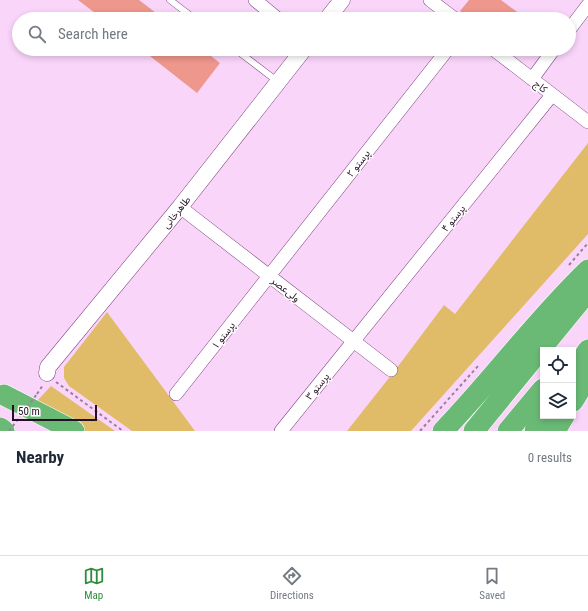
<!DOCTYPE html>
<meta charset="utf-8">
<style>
:root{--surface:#fff;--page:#f6f6f7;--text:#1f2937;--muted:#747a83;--line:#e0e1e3;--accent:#2e8c3e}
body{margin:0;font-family:"Roboto Condensed","Noto Sans Arabic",sans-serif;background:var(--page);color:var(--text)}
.controls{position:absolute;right:12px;bottom:12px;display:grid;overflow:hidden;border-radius:0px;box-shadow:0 2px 6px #0003}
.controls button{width:36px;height:36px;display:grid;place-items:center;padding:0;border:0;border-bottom:1px solid var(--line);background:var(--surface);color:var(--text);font:20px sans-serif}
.scale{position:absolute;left:12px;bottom:10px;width:85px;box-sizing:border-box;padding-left:4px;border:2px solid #250f26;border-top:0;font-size:11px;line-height:14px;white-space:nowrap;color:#250f26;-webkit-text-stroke:3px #fff;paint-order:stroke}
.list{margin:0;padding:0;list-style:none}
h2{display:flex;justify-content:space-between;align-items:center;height:52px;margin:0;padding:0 16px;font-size:17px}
h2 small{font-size:13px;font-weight:400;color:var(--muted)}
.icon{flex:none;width:22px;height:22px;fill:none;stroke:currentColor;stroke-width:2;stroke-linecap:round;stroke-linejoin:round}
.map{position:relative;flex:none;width:588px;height:431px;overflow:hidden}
.search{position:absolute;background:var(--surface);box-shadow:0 2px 6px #0003;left:12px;right:12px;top:12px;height:44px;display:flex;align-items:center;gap:10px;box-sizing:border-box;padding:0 14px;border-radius:22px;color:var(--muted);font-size:15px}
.sheet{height:124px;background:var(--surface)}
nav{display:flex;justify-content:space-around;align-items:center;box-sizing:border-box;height:56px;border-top:1px solid var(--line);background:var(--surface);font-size:11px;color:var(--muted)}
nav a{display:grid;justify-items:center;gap:2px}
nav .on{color:var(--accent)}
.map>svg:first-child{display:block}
.green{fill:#e0bc69}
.building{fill:#ee978d}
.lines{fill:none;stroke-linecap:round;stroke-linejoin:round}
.service-casing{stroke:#7d467e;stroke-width:7}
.minor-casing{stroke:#7d467e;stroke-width:14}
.tertiary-casing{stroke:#7d467e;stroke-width:17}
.trunk-casing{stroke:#fff;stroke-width:22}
.path{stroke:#9b7d9c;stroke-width:2;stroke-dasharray:3 3;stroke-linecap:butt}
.service{stroke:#fff;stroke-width:6}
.minor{stroke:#fff;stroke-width:13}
.tertiary{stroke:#fff;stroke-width:16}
.trunk{stroke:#6aba76;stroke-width:21}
.path-bridge{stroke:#9b7d9c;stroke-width:2;stroke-dasharray:3 3;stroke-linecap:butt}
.labels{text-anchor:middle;stroke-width:3;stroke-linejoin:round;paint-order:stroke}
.street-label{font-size:10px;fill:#250f26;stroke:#fff}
</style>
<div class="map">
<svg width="588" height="431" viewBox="0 0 588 431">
<rect width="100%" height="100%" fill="#fad5fa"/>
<path class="green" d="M588,143v91l-177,197h-64l49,-62 48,-64 11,9z
M107,312l88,119h-63l-63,-45 -5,-8v-11z
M51,386l64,45h-34l-45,-29z"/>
<path class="building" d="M78,0h61l25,19h-61z
M469,0h32l19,14 1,5h-52l-9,-8z
M141,49h61l18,14 -23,30z"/>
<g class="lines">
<g class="service-casing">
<path id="service" d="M170,0l25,19
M235,49l42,32"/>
</g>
<g class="minor-casing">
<path id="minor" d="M255,0l23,19
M430,0l25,19
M569,30l19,-25
M493,49l95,73
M532,79l22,-30
M180,207l211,163
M176,394l272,-345
M281,431l271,-336"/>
</g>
<g class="tertiary-casing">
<path id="tertiary" d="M327,19l15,-19
M47,373l1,-6 132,-160 124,-158"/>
</g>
<g class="trunk-casing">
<path id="trunk" d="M573,374l15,-24
M4,395l70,36
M573,401l15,-25
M0,428l4,3
M443,431c50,-52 93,-111 145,-161
M474,431l114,-140
M508,431l35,-42
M535,431l10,-15
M555,431l9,-15"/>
</g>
<path class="path" d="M569,265l19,-22
M56,382l67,49
M37,394l6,-9
M420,431l58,-65"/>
<use href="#service" class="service"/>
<use href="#minor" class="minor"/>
<use href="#tertiary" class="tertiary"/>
<use href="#trunk" class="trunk"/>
<path class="path-bridge" d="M9,431l28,-37"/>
</g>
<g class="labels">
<g class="street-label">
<text transform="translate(541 86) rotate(38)" y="4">کاج</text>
<text transform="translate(358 163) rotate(-52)" y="4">پرستو ۲</text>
<text transform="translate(176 212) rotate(-51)" y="4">طاهرخانی</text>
<text transform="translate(453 218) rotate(-51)" y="4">پرستو ۴</text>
<text transform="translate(286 289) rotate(38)" y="4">ولی‌عصر</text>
<text transform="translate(223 335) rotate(-52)" y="4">پرستو ۱</text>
<text transform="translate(317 386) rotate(-51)" y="4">پرستو ۳</text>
</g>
</g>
</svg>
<div class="controls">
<button><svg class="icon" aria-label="locate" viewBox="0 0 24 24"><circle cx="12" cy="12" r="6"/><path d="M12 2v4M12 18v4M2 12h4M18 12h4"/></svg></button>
<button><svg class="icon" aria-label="layers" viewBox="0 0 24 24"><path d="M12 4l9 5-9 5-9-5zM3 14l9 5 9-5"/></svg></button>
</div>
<div class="scale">50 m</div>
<div class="search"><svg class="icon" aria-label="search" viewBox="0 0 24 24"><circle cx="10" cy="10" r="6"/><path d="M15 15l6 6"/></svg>Search here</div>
</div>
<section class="sheet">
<h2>Nearby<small>0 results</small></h2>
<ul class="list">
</ul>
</section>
<nav>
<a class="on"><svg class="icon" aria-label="map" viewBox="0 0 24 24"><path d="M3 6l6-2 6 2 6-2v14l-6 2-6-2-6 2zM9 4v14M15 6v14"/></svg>Map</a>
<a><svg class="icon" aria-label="directions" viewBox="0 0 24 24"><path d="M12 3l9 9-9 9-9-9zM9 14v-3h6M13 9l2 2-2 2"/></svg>Directions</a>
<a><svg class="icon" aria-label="saved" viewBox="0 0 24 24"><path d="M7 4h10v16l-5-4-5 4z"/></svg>Saved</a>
</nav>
